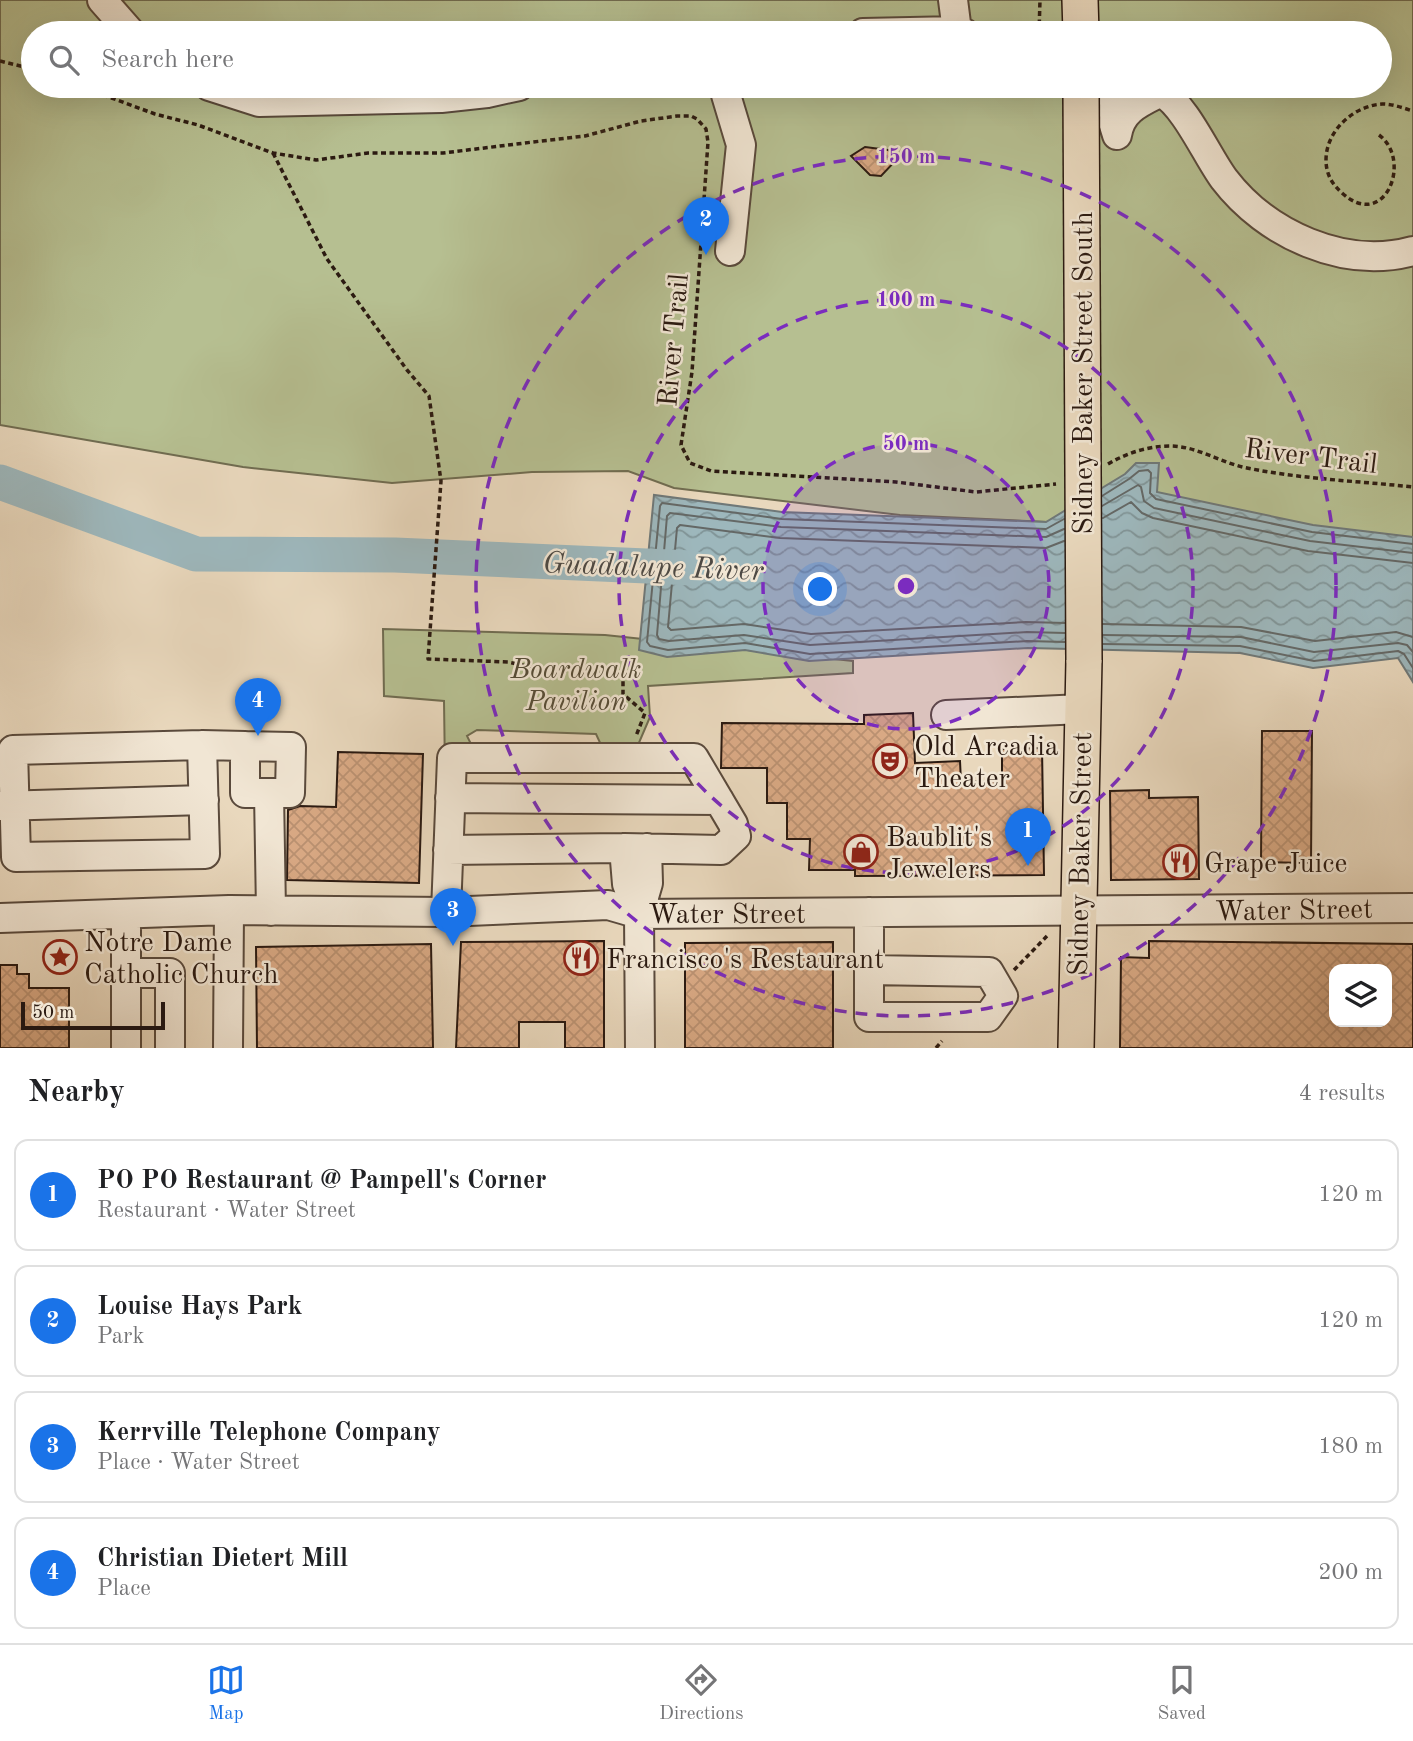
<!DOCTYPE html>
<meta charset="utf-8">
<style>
:root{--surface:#fff;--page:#f6f6f6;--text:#202124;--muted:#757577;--line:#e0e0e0;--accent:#1a73e8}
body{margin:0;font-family:"Old Standard TT",serif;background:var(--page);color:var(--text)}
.controls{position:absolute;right:21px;bottom:21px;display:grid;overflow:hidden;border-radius:14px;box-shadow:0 7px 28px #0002}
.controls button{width:63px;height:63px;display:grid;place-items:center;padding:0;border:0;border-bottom:2px solid var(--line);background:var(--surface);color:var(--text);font:35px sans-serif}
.scale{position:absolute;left:21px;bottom:18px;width:144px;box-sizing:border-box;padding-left:7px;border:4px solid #2b1a11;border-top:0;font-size:19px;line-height:24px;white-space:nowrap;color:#2b1a11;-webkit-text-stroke:5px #f1e6d4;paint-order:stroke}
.you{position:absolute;left:821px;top:590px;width:24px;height:24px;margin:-18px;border:5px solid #fff;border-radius:50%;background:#1a73e8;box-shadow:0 0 0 10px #1a73e833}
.badge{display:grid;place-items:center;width:46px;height:46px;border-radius:50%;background:var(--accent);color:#fff;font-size:23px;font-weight:700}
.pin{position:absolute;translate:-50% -58px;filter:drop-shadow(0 2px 4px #0008)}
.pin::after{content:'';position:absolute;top:37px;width:24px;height:21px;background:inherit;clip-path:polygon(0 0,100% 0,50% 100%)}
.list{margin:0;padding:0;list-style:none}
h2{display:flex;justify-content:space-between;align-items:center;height:91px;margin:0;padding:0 28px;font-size:30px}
h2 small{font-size:23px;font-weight:400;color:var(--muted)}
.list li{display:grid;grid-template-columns:46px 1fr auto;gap:21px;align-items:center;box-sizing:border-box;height:112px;margin:0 14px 14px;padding:0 14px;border:2px solid var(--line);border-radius:14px}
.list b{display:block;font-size:26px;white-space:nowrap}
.list p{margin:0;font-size:23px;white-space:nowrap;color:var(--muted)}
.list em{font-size:23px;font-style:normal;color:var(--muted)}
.icon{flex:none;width:38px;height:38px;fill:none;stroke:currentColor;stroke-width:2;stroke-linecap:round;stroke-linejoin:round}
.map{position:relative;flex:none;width:1413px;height:1048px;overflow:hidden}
.search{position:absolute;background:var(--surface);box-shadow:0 7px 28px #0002;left:21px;right:21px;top:21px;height:77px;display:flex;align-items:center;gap:18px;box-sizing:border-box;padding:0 24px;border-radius:38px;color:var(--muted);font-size:26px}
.sheet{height:595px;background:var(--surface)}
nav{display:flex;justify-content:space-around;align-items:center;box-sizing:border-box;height:98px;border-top:2px solid var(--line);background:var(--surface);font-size:19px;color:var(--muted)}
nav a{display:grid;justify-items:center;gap:4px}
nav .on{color:var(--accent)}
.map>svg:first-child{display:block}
.green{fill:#b6bf91;stroke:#706c51;stroke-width:2;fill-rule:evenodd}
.water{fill:url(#water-waves);stroke:#6f7878;stroke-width:2}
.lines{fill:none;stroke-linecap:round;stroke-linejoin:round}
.shore{stroke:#646866;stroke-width:2}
.river{stroke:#9db7bc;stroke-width:35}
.building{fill:url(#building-cross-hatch);stroke:#2b1a11;stroke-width:2;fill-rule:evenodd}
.minor-casing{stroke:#5a4a3c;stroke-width:32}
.major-casing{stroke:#2b1a11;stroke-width:38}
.path{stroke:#2b1a11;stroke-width:3.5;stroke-dasharray:5 3.5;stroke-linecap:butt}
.minor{stroke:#f1e6d4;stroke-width:28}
.major{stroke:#e9d8bd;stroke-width:35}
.major-bridge-casing{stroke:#2b1a11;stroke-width:38;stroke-linecap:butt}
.major-bridge{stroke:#e9d8bd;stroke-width:35}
.ring{fill:none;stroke:#7b2cbf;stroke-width:3.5;stroke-dasharray:12 9}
.labels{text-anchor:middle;stroke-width:5;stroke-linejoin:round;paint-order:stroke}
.street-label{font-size:28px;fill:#2b1a11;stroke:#f1e6d4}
.park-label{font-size:28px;font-style:italic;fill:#554c37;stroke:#f1e6d4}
.poi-label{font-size:28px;fill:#2b1a11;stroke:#f1e6d4;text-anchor:start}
.water-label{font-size:30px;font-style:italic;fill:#4d4944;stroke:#f1e6d4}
.centre{fill:#7b2cbf;stroke:#f1e6d4;stroke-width:3.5}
.ring-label{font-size:21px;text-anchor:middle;font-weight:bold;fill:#7b2cbf;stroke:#f1e6d4;stroke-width:5;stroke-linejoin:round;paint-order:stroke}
</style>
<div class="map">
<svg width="1413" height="1048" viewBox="0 0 1413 1048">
<defs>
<pattern id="water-waves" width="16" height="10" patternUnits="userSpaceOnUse" patternTransform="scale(1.75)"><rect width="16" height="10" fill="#9db7bc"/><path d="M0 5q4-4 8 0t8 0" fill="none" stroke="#809497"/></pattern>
<pattern id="building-cross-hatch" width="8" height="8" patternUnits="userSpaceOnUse" patternTransform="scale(1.75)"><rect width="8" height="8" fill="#d9a984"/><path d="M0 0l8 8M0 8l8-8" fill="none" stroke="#ba9171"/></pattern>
</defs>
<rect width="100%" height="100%" fill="#e9d8bd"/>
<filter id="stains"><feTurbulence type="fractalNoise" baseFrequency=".00286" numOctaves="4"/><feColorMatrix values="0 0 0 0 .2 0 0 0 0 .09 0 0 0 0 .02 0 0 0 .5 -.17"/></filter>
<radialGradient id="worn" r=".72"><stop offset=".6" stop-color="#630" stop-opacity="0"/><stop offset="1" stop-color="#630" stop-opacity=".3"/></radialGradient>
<path class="green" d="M0,0h1413v539l-513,-24 -226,-27 -46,-17 -96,1 -140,11 -149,-16 -243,-42zM33,33h1347v53h-1347z
M383,629l222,6 248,26v12l-205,13 2,31 -12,28 -36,2 -6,-13 -119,-4 -10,6 4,8 -26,28 -1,-71 -60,-5z"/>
<path class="water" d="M1136,463h23l-2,29 156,33 100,12v145l-15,-24 -85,10 -73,-15 -212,-5 -219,13 -64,-11 -78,7 -28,-7 15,-155 128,17 264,10 79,-48z"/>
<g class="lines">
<path class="shore" d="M1102,496l27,-17 10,-8 9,-1 3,3 -1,20 6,6 156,33 101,12
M1102,506l36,-21 3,2 3,14 10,7 156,33 103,12
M1103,518l28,-16 11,11 11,5 155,33 105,12
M1064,519l-18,10 -264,-10 -120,-16 -2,3 -13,136 3,4 18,4 77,-7 65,11 217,-13 38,1
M1064,529l-18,8 -265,-10 -111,-14 -3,3 -10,119 2,4 10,2 75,-6 66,10 217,-13 38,1
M1064,541l-18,7 -266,-10 -100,-13 -3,3 -9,99 3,3 73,-6 67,10 215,-12 39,1
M1103,624l138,3 74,14 81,-9 17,5
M1103,635l138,2 73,15 84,-9 9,2 6,7
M1103,644l137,2 74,15 84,-10 6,3 9,14"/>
<path class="river" d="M0,482l196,72 199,1 298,13"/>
</g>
<path class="building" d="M865,147l23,3 11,7 -18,19 -11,-1 -19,-19z
M913,713l2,50 45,-2 1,21 41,-1v-32l40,-1 2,127 -189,1v-6h-46l1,-31h-23v-36h-20v-35h-46l1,-45 142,1v-9z
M1262,731h50l-1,132 -50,-1z
M338,752l85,2 -4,129 -132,-3 1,-70 12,-4 36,1z
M1149,790v8l49,-1 1,82 -88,1 -1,-89z
M604,941v107h-39v-26h-46v26h-63l5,-106z
M1149,941l264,3v104h-293l1,-91 28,1zM1334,969h53v53h-53z
M833,942v106h-148v-105z
M431,944l2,104h-176l-1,-101z
M0,965h17v9h12v14h40v60h-69z"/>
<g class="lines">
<g class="minor-casing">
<path id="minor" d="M102,0l29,33
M953,0l4,31
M863,33l94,-2 7,2
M209,86l50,16 182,-4 46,-5 32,-7
M726,86v9l15,50 -11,106
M1113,86v36l4,13
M1136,86c8,2 18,3 26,7 23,12 45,63 62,86 42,55 120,91 189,72
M1117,135c4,-25 22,-32 44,-43
M946,715l136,-6
M202,745l3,109 -189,3 -3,-107 189,-5 43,1
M245,746l46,1 -1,46h-45z
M269,793l2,118
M450,798l269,2
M0,806l204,-6
M624,848l3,36 12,30
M446,912l6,-154h242l39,66 3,12 -15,14 -97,-2 -176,2
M0,918l229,-8 217,2 162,-7 31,9 774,-6
M869,970l120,2 14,24 -15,21h-119v-105
M126,973v-59
M126,1048v-75h44v75
M228,1048l1,-138
M640,1048l-1,-134 9,-31 -1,-35"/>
</g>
<g class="major-casing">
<path id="major" d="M1080,0l1,33
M1076,1048l8,-388"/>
</g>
<path class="path" d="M1039,33l1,-33
M0,61l33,8
M79,86l76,28 43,11 75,28 43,7 52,-7h75l90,-11 52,-6 56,-15 36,-5h14l6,3 9,10 2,13 -16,230 -11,73 9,18 21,8 185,11 80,10 80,-8
M1379,135c34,25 6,97 -37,58 -10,-9 -16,-19 -16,-33 0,-29 27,-54 56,-56 11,0 21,4 31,7
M273,153l54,106 80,111 22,26 12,85 -13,178 80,3 38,8 77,5v19l22,19 -9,23
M1108,464c19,-11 40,-18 62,-18 27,0 51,17 77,22 54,11 111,13 166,19
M1014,970l33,-34
M936,1048l6,-7"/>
<use href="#minor" class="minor"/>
<use href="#major" class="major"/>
<g class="major-bridge-casing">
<path id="major-bridge" d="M1081,86l3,574"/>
</g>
<use href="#major-bridge" class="major-bridge"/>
</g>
<circle cx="906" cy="586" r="143" fill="#7b2cbf" fill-opacity=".12"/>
<g class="ring">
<circle cx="906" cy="586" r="143"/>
<circle cx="906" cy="586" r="287"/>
<circle cx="906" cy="586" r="430"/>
</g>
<defs>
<g id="theatre-ring" transform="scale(1.75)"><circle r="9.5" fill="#f1e6d4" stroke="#8f2418" stroke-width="1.5"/><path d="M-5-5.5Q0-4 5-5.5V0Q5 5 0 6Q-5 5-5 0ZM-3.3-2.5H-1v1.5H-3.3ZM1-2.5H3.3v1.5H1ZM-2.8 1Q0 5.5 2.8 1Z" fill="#8f2418"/></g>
<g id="shop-ring" transform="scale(1.75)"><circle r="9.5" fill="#f1e6d4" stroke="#8f2418" stroke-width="1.5"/><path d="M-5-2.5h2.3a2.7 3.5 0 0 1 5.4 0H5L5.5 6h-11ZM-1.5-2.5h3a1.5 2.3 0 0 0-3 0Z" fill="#8f2418"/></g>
<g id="restaurant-ring" transform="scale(1.75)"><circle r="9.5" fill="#f1e6d4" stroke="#8f2418" stroke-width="1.5"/><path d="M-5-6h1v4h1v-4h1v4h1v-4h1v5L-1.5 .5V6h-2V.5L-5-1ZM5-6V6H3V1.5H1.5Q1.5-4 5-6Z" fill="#8f2418"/></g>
<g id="sight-ring" transform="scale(1.75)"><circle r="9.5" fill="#f1e6d4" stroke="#8f2418" stroke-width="1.5"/><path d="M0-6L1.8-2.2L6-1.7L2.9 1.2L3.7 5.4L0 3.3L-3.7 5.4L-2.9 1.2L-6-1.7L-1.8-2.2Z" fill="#8f2418"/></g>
</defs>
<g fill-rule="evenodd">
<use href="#theatre-ring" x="890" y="761"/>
<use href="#shop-ring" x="861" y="852"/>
<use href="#restaurant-ring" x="1180" y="862"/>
<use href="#sight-ring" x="60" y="957"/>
<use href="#restaurant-ring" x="581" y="958"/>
</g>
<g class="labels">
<g class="street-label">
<text transform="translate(672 340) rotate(-85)" y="10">River Trail</text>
<text transform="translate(1082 373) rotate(-90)" y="10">Sidney Baker Street South</text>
<text transform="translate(1311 455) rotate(7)" y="10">River Trail</text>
<text transform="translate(1079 854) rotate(-89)" y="10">Sidney Baker Street</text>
<text transform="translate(1294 909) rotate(-1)" y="10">Water Street</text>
<text x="727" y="923">Water Street</text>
</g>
<g class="park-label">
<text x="576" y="678">Boardwalk<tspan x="576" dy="32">Pavilion</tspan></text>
</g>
<g class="poi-label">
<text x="914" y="755">Old Arcadia<tspan x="914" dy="32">Theater</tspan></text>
<text x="886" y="846">Baublit's<tspan x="886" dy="32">Jewelers</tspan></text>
<text x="1204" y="872">Grape Juice</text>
<text x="84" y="951">Notre Dame<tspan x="84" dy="32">Catholic Church</tspan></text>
<text x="606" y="968">Francisco's Restaurant</text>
</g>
<g class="water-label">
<text transform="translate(653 566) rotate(2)" y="10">Guadalupe River</text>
</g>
</g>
<circle cx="906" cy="586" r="10" class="centre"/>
<g class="ring-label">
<text x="906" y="163">150 m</text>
<text x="906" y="306">100 m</text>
<text x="906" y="450">50 m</text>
</g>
<rect width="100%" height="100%" filter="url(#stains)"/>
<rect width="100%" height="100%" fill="url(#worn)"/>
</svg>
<div class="controls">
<button><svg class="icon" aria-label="layers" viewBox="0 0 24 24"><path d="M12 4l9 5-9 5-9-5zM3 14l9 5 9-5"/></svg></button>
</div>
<div class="scale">50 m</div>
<div class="you"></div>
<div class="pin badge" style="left:1028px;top:866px">1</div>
<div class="pin badge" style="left:706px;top:255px">2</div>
<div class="pin badge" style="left:453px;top:946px">3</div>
<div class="pin badge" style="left:258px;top:736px">4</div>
<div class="search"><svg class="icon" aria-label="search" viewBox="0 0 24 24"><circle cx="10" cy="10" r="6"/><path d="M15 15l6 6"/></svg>Search here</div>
</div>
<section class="sheet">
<h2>Nearby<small>4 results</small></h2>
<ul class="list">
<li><span class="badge">1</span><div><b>PO PO Restaurant @ Pampell's Corner</b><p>Restaurant · Water Street</p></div><em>120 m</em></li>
<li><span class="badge">2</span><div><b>Louise Hays Park</b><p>Park</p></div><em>120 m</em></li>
<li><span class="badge">3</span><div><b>Kerrville Telephone Company</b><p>Place · Water Street</p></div><em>180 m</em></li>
<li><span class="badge">4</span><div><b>Christian Dietert Mill</b><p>Place</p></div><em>200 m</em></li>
</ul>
</section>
<nav>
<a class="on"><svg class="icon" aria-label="map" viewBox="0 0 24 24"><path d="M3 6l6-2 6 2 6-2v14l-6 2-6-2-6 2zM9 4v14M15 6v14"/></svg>Map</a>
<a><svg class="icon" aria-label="directions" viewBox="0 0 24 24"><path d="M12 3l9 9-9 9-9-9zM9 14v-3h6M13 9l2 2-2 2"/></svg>Directions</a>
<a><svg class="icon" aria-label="saved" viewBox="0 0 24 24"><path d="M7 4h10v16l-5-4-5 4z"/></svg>Saved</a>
</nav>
